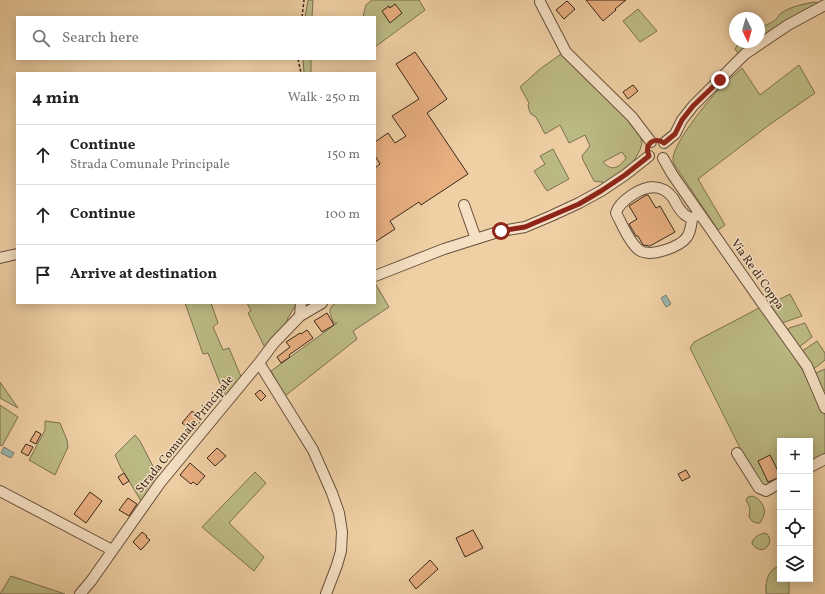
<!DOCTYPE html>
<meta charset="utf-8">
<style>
:root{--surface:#fff;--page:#f2f2f2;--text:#222;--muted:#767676;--line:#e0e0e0}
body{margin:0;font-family:Vollkorn,serif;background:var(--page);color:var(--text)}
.controls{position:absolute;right:12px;bottom:12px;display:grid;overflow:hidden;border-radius:0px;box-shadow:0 2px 10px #0003}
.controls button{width:36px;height:36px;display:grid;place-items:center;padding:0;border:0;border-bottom:1px solid var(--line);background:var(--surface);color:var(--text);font:20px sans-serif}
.compass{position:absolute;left:729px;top:12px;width:36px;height:36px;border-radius:50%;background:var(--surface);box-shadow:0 2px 10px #0003;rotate:175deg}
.stop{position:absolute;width:12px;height:12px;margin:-9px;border:3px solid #8f2418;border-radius:50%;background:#fff}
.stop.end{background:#8f2418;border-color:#fff;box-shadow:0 1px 4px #0008}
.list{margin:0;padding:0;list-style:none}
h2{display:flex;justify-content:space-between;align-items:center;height:52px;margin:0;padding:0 16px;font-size:17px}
h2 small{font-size:13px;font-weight:400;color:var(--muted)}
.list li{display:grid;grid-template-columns:26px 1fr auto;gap:12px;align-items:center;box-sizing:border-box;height:60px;padding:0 16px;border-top:1px solid var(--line)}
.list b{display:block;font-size:15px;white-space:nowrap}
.list p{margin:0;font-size:13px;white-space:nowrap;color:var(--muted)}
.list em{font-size:13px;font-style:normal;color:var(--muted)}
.icon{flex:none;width:22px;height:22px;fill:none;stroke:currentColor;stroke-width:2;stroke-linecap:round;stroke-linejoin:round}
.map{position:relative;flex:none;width:825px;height:594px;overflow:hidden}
.search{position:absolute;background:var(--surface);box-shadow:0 2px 10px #0003;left:16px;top:16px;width:360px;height:44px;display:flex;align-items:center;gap:10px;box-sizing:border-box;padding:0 14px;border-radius:0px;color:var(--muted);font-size:15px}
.panel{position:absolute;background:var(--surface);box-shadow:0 2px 10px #0003;left:16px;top:72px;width:360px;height:232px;border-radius:0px}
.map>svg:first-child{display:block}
.green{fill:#bcba84;stroke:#7c704e;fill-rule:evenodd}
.water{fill:#9ab6ab;stroke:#747d71}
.building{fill:#e8af81;stroke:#3b2719}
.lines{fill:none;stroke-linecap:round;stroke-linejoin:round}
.minor-casing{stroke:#68513c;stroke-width:12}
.path{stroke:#3b2719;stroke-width:1.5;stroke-dasharray:3 2;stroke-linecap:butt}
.minor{stroke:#f5e0c4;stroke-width:10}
.route{stroke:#8f2418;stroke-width:5}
.labels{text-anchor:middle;stroke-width:3;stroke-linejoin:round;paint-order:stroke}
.street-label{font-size:12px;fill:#3b2719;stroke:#f5e0c4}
</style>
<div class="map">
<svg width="825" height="594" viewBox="0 0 825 594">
<rect width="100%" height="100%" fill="#efcfa4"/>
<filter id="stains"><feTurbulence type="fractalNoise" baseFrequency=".005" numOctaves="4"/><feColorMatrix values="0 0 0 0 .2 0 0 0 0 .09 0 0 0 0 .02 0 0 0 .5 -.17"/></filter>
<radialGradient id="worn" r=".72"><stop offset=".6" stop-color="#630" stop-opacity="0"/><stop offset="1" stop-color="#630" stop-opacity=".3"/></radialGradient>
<path class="green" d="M308,0h5l-1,17h-7z
M372,0h47l6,10 -50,37v-30h-12l3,-12z
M814,2l8,2 -63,38c0,-18 2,-13 15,-21 3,-2 4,-5 6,-7 8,-7 24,-10 34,-12z
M638,9l19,22 -17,11 -17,-21z
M742,42h17l-19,14 -5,-7 3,-5z
M561,54l69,67 10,14 2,8 -2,7 -8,14 -24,19 -14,-2 -11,-21 -1,-4 8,-10 -5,-11 -16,8 -9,-18 -15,9 -9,-17 -5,-3 -2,-4 -1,-5 1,-2 -9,-16 20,-18zM622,152l4,6c-7,10 -14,14 -23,4z
M303,59h8v14h-7z
M799,65l16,28 -46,32 -71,54 27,46 -7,5 -44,-66c-1,-2 -1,-4 -1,-6 2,-17 34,-56 46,-69 7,-8 16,-14 23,-21l18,27z
M553,149l16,30 -22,12 -13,-20 11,-7 -5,-8z
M375,283l14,24 -36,24 4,8 -72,57 -14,-25 66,-48h-3c-4,-8 -7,-15 2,-20h39z
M790,294l12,22 -20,7 -11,-17 1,-3z
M185,303h26l7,20 -5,4 10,23 6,-2 13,31 -17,17 -17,-43 -5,1z
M247,303h50l-9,15 -3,8 -19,24 -18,-37 3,-2z
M761,307l17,22 31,52 16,34v41l-15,8v-23h-30v40l-15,7 -6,-2 -69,-138 4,-6z
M805,323l7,14 -14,11 -10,-17 1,-3z
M817,341l8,12v7l-14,11 -10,-19z
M825,369v21l-4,4 -5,-21z
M0,382l18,26 -18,-10z
M0,405l18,12 -16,29 -2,-1z
M45,421l15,2 7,17 1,7 -13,28 -26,-15 16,-30z
M135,435l5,6 20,39 -17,24 -22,-36 -6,-13z
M255,472l11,11 -37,40 35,34 -10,14 -52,-44z
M752,496c4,1 5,2 8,5 7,9 5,13 0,22h-4l-4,-2 -3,-4 1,-9 -4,-8 2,-3z
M764,533l3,1 2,3 1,4c-3,11 -11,11 -18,3 0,-6 6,-9 12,-11z
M777,567h3v12h9v15h-23c-1,-10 1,-23 11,-27z
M11,576l54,18h-65z"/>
<path class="water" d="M666,295l5,9 -5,3 -5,-9z
M4,447l10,6 -3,5 -10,-5z"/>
<path class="building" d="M586,0h40l-11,9 1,1 -13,11z
M567,1l8,8 -11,10 -8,-9z
M395,4l7,9 -12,10 -8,-12 7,-5 1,2z
M415,52l32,47 -20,14 41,61 -47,31 -2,-3 -29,19 5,8 -20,13v-74l5,-4 -5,-8v-14l13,-9 7,10 11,-7 -14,-20 27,-17 -23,-35z
M633,85l5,6 -10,8 -5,-7z
M646,195h2l8,13 4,-2 15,26 -25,14 -7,-1 -5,-9h-2l-7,-12 8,-5 -8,-13z
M327,313l7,12 -12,7 -8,-11z
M307,330l6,8 -24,17 1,2 -9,6 -4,-6 13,-10 -4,-5 14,-9 1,1z
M260,390l6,6 -5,5 -6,-7z
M192,411l10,8 -9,12 -11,-8z
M36,431l5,3 -5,10 -6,-3z
M26,444l7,3 -5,9 -7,-4z
M217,448l9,8 -11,10 -8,-8z
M770,455l10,20v2l-12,5 -10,-21z
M190,463l15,13 -8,9 -4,-3 -2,2 -11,-9z
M686,470l4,7 -8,4 -4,-7z
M124,473l5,8 -6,4 -5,-8z
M90,492l12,9 -16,22 -12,-9z
M128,498l9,6 -8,12 -10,-6z
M473,530l10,18 -18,9 -9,-19z
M142,532l5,4 -1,1 4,3 -9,10 -8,-8z
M430,560l8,9 -22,20 -7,-9z"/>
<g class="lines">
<g class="minor-casing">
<path id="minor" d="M540,0v2l26,50 66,65 19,25
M664,143l11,-9 7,-14 11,-14 52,-52 43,-29 37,-20
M663,158l9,16 90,129 45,63 18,42
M464,205l12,34
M692,219c-3,-2 -6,-3 -8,-5 -5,-4 -8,-11 -11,-16 -11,-15 -26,-13 -41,-3 -6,4 -14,10 -16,18 6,11 13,29 23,37 11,8 41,-3 48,-13 4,-6 4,-12 5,-18l7,-6
M0,258l17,-4
M375,276l69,-27 57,-18 24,-4 26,-11 28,-13 22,-12 24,-16 24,-19
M300,316l1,-13
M259,363l54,87 19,43 7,20 3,19 -1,19 -4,14 -11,29
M737,453l22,35 7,3 14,-8
M810,467l15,-8
M0,491l112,59
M80,594l11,-13 69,-98 99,-120 15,-20 26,-27 22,-13"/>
</g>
<path class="path" d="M302,17l2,-17
M298,59l3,14"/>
<use href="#minor" class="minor"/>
</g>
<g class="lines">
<path class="route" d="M501,231l24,-4 54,-23 22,-13 24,-16 24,-19c-5,-12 5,-20 15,-13l11,-9 7,-14 11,-14 27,-26"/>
</g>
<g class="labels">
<g class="street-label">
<text transform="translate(758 274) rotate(55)" y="4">Via Re di Coppa</text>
<text transform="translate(184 434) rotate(-51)" y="4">Strada Comunale Principale</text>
</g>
</g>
<rect width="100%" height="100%" filter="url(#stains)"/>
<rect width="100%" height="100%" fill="url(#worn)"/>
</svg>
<div class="controls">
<button>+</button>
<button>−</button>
<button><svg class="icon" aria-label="locate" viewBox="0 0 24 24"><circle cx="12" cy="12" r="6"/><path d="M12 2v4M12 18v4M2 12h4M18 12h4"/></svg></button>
<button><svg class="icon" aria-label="layers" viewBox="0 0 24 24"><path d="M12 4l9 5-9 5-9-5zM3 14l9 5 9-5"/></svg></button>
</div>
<svg class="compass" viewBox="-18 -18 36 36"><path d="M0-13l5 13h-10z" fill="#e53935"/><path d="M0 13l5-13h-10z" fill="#767676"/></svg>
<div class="stop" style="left:501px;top:231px"></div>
<div class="stop end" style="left:720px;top:80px"></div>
<div class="search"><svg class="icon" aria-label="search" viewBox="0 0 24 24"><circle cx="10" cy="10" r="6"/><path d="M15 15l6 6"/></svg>Search here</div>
<section class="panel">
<h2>4 min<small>Walk · 250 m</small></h2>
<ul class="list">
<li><svg class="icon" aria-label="ahead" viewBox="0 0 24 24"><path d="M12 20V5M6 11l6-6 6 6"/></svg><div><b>Continue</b><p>Strada Comunale Principale</p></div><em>150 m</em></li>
<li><svg class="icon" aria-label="ahead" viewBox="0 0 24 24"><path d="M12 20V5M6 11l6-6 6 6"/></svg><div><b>Continue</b></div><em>100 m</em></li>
<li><svg class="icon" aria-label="arrive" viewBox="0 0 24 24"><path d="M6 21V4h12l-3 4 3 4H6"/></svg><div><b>Arrive at destination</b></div></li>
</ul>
</section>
</div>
